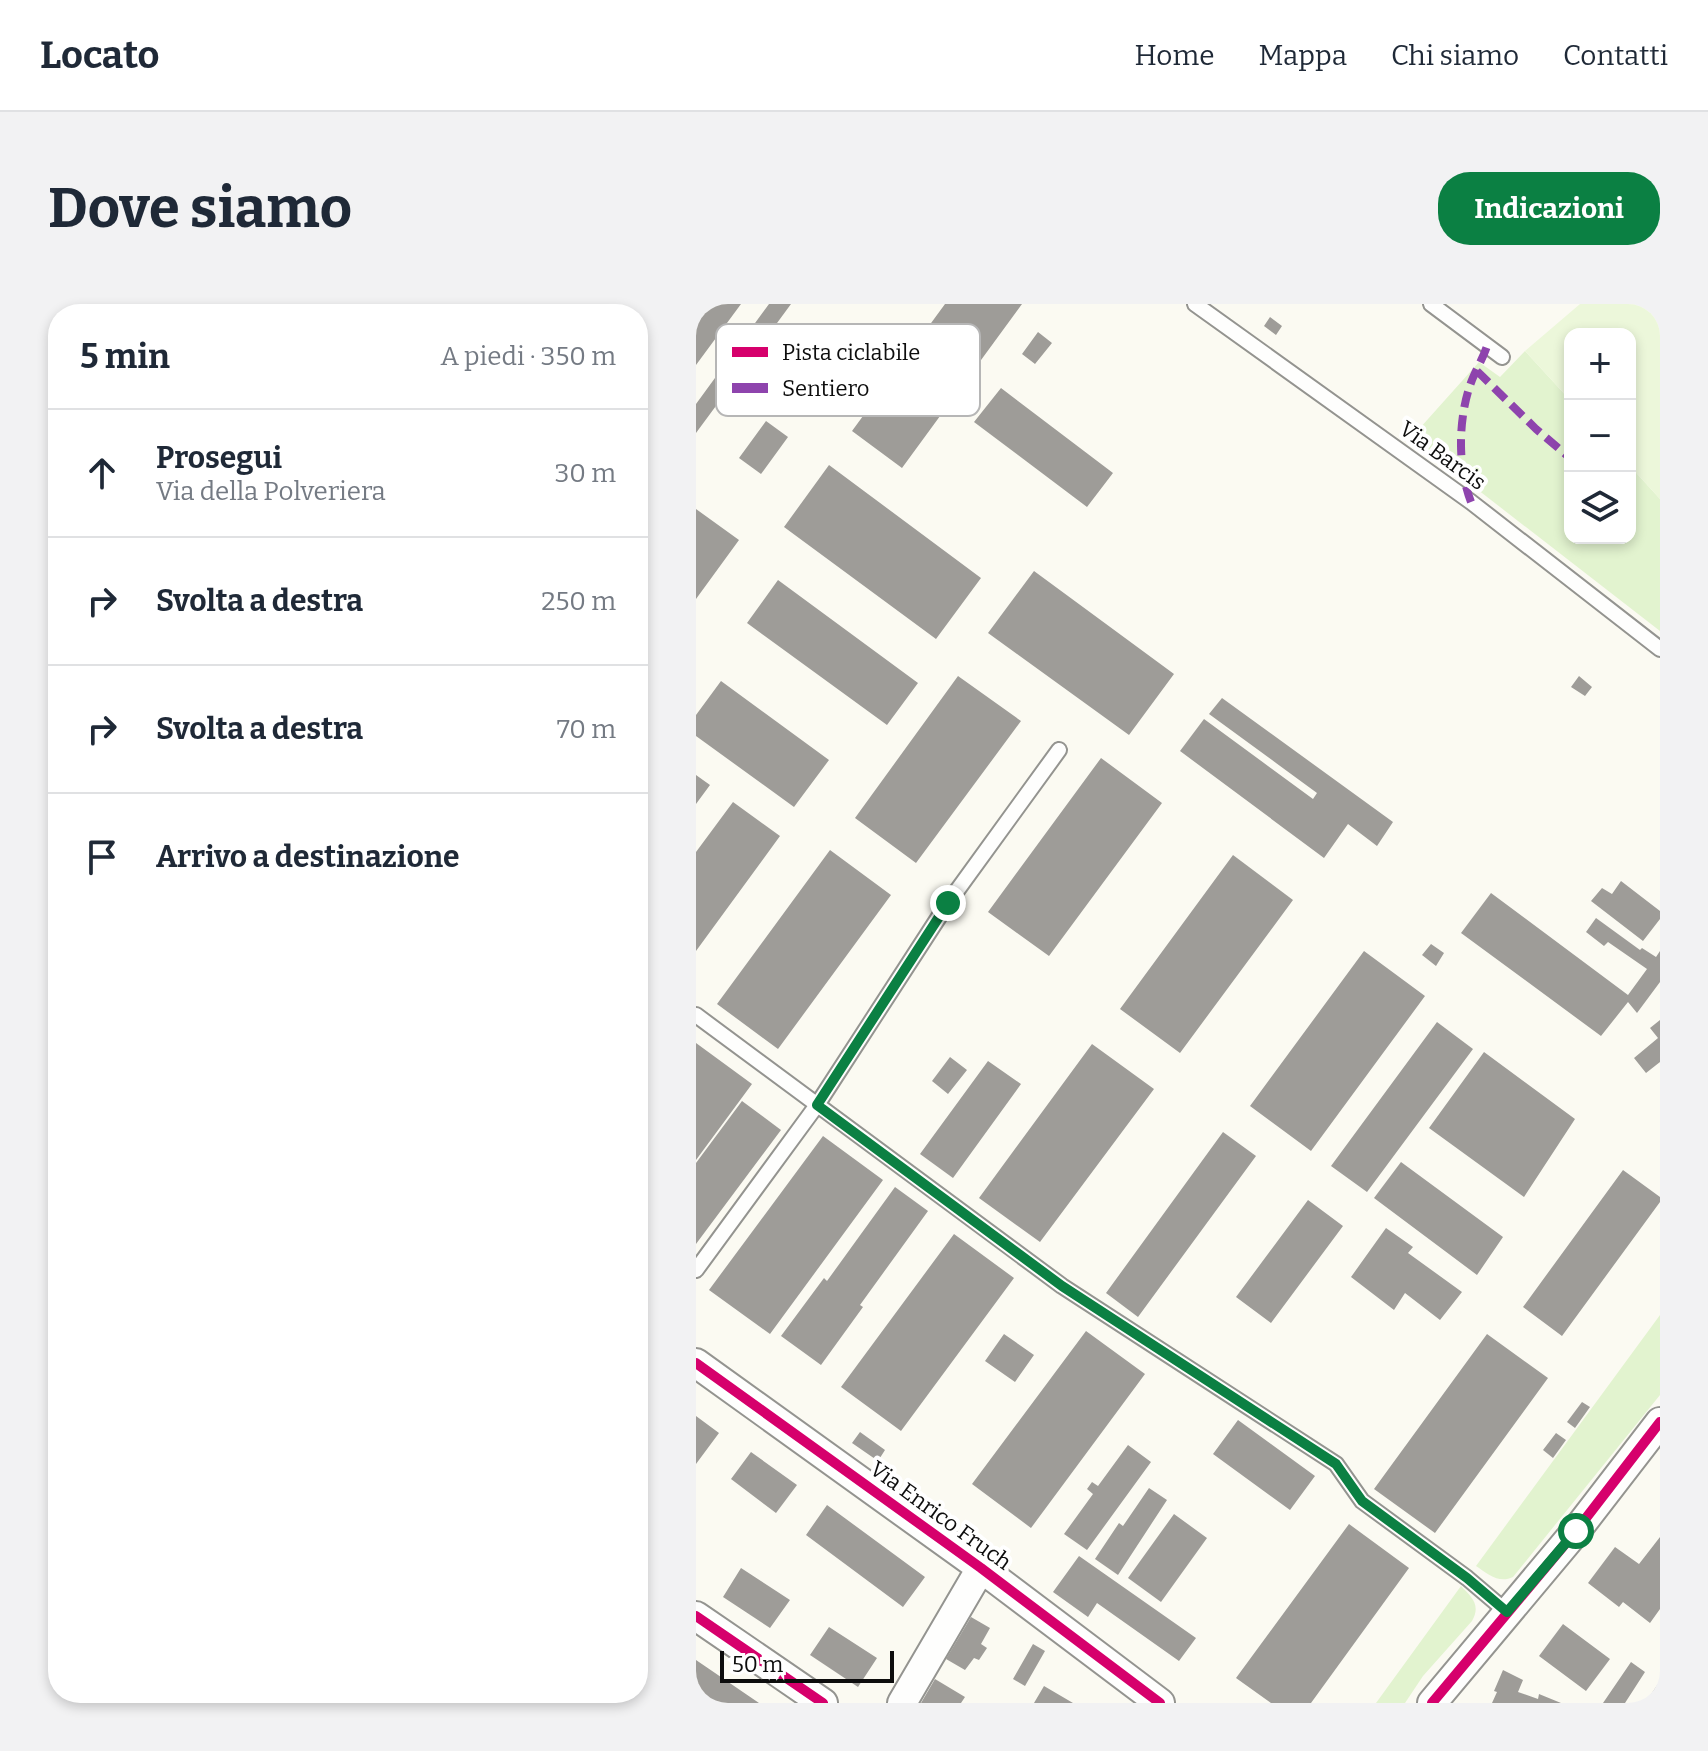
<!DOCTYPE html>
<html lang="it">
<meta charset="utf-8">
<style>
:root{--surface:#fff;--page:#f2f2f3;--text:#1f2937;--muted:#747a83;--line:#e0e1e3;--accent:#0b8043}
body{margin:0;font-family:Bitter,serif;background:var(--page);color:var(--text)}
.controls{position:absolute;right:24px;top:24px;display:grid;overflow:hidden;border-radius:16px;box-shadow:0 4px 12px #0003}
.controls button{width:72px;height:72px;display:grid;place-items:center;padding:0;border:0;border-bottom:2px solid var(--line);background:var(--surface);color:var(--text);font:40px sans-serif}
.scale{position:absolute;left:24px;bottom:20px;width:174px;box-sizing:border-box;padding-left:8px;border:4px solid #0d0d0d;border-top:0;font-size:22px;line-height:28px;white-space:nowrap;color:#0d0d0d;-webkit-text-stroke:6px #fff;paint-order:stroke}
.stop{position:absolute;width:24px;height:24px;margin:-18px;border:6px solid #0b8043;border-radius:50%;background:#fff}
.stop.end{background:#0b8043;border-color:#fff;box-shadow:0 2px 8px #0008}
.list{margin:0;padding:0;list-style:none}
h2{display:flex;justify-content:space-between;align-items:center;height:104px;margin:0;padding:0 32px;font-size:34px}
h2 small{font-size:26px;font-weight:400;color:var(--muted)}
.list li{display:grid;grid-template-columns:52px 1fr auto;gap:24px;align-items:center;box-sizing:border-box;height:128px;padding:0 32px;border-top:2px solid var(--line)}
.list b{display:block;font-size:30px;white-space:nowrap}
.list p{margin:0;font-size:26px;white-space:nowrap;color:var(--muted)}
.list em{font-size:26px;font-style:normal;color:var(--muted)}
.icon{flex:none;width:44px;height:44px;fill:none;stroke:currentColor;stroke-width:2;stroke-linecap:round;stroke-linejoin:round}
.map{position:relative;flex:none;width:964px;height:1399px;overflow:hidden;border-radius:32px}
header{display:flex;align-items:center;gap:48px;box-sizing:border-box;height:112px;padding:0 40px;background:var(--surface);border-bottom:2px solid var(--line)}
header strong{font-size:38px}
nav{display:flex;gap:44px;margin-inline-start:auto;font-size:28px}
.intro{display:flex;align-items:center;justify-content:space-between;box-sizing:border-box;height:192px;padding:0 48px}
h1{margin:0;font-size:56px}
.button{padding:20px 36px;border-radius:32px;background:var(--accent);color:#fff;font-size:28px;font-weight:700}
main{display:flex;gap:48px;padding:0 48px}
aside{flex:1;background:var(--surface);border-radius:32px;box-shadow:0 4px 12px #0003}
.map>svg:first-child{display:block}
.green{fill:#e2f3cf}
.pitch{fill:#ecf7da}
.building{fill:#9e9c98}
.lines{fill:none;stroke-linecap:round;stroke-linejoin:round}
.lane-casing{stroke:#949490;stroke-width:18}
.street-casing{stroke:#949490;stroke-width:32}
.lane{stroke:#fefefd;stroke-width:14}
.street{stroke:#fefefd;stroke-width:28}
.quiet{stroke:#8e44ad;stroke-width:8;stroke-dasharray:16 8;stroke-linecap:butt}
.cycleway-casing{stroke:#fff;stroke-width:15}
.cycleway{stroke:#d6006c;stroke-width:10}
.route{stroke:#0b8043;stroke-width:10}
.labels{text-anchor:middle;stroke-width:8;stroke-linejoin:round;paint-order:stroke}
.street-label{font-size:22px;fill:#0d0d0d;stroke:#fff}
.key{fill:#fff;stroke:#b6b6b6;stroke-width:2}
.key-label{font-size:22px;fill:#0d0d0d}
</style>
<header>
<strong>Locato</strong>
<nav><a>Home</a><a>Mappa</a><a>Chi siamo</a><a>Contatti</a></nav>
</header>
<div class="intro"><h1>Dove siamo</h1><a class="button">Indicazioni</a></div>
<main>
<aside>
<h2>5 min<small>A piedi · 350 m</small></h2>
<ul class="list">
<li><svg class="icon" aria-label="ahead" viewBox="0 0 24 24"><path d="M12 20V5M6 11l6-6 6 6"/></svg><div><b>Prosegui</b><p>Via della Polveriera</p></div><em>30 m</em></li>
<li><svg class="icon" aria-label="right" viewBox="0 0 24 24"><path d="M7 20v-9h11M14 6l5 5-5 5"/></svg><div><b>Svolta a destra</b></div><em>250 m</em></li>
<li><svg class="icon" aria-label="right" viewBox="0 0 24 24"><path d="M7 20v-9h11M14 6l5 5-5 5"/></svg><div><b>Svolta a destra</b></div><em>70 m</em></li>
<li><svg class="icon" aria-label="arrive" viewBox="0 0 24 24"><path d="M6 21V4h12l-3 4 3 4H6"/></svg><div><b>Arrivo a destinazione</b></div></li>
</ul>
</aside>
<div class="map">
<svg width="964" height="1399" viewBox="0 0 964 1399">
<rect width="100%" height="100%" fill="#fbfaf2"/>
<path class="green" d="M829,47l45,49v138h60v-72l30,33v132l-249,-193 68,-76 21,15z
M964,1011v80l-147,182c-14,7 -25,-3 -37,-11z
M765,1282c11,11 20,19 11,35l-49,55 -18,27h-29z"/>
<path class="pitch" d="M884,0h80v195l-30,-33v-132h-60v66l-45,-49z"/>
<path class="building" d="M0,0h45l-45,61z
M73,0h22l-95,129v-29z
M249,0h77l-120,164 -50,-37z
M574,13l12,9 -6,9 -12,-9z
M342,28l14,11 -17,21 -13,-10z
M305,84l112,85 -26,34 -113,-85z
M70,117l22,16 -27,37 -22,-16z
M133,161l152,113 -45,61 -152,-112z
M0,205l43,31 -43,59z
M338,267l140,103 -45,61 -141,-102z
M82,276l140,103 -31,42 -140,-102z
M262,372l63,45 -105,142 -61,-45z
M883,372l13,11 -7,9 -14,-9z
M25,377l108,79 -35,47 -98,-71v-21z
M526,394l171,124 -16,24 -29,-22 -24,34 -144,-107 24,-32 109,80 4,-6 -108,-79z
M405,454l61,45 -113,153 -61,-44z
M0,471l14,10 -14,19z
M37,498l47,34 -84,115v-99z
M134,546l61,45 -113,154 -61,-45z
M537,551l60,45 -113,153 -60,-44z
M925,577l39,30v8l-17,22 -52,-40 11,-13 10,6z
M795,589l137,102 19,-26 -39,-27 -4,4 -18,-14 10,-14 44,32 2,-2 14,9 4,-6v31l-23,31 -9,-11 -27,34 -140,-103z
M735,640l13,9 -8,13 -14,-11z
M668,647l61,45 -114,155 -61,-45z
M964,716v42l-14,11 -12,-15 24,-20 -8,-10z
M741,718l36,27 -106,143 -36,-26z
M0,739l56,41 -56,76z
M396,740l62,45 -114,153 -61,-44z
M788,748l91,67 -51,78 -95,-69z
M254,753l17,13 -19,24 -16,-13z
M292,757l33,23 -68,94 -33,-24z
M46,797l39,29 -85,114v-81z
M527,828l33,24 -118,161 -32,-24z
M127,832l60,44 -113,154 -61,-44z
M705,858l102,75 -26,38 -103,-77z
M927,866l37,27v5l-98,134 -39,-29z
M199,883l33,24 -68,94 3,2 -42,58 -40,-29 43,-58 3,3z
M612,896l35,26 -72,97 -35,-26z
M690,924l27,19 -5,6 54,39 -22,28 -35,-27 -11,17 -43,-33z
M258,930l60,44 -113,153 -60,-44z
M390,1027l59,43 -114,154 -59,-44z
M308,1030l30,21 -19,27 -30,-21z
M791,1030l61,44 -113,155 -61,-44z
M886,1098l8,5 -15,21 -8,-6z
M0,1112l23,17 -23,31z
M542,1116l77,56 -25,34 -77,-56z
M164,1128l25,18 -7,11 -26,-18z
M860,1129l10,7 -13,18 -10,-8z
M432,1141l23,17 -64,88 -23,-16 29,-40 -6,-5 5,-7 6,4z
M55,1148l46,33 -21,28 -45,-34z
M453,1184l18,12 -49,75 -23,-16 24,-36 4,3z
M131,1201l98,72 -22,30 -97,-72z
M478,1210l33,24 -46,64 -33,-24z
M653,1220l60,44 -98,135h-40l-35,-25z
M964,1233v72l-10,14 -27,-21 -4,5 -31,-24 27,-36 24,17z
M383,1252l117,82 -17,23 -82,-58 -9,14 -35,-25z
M45,1264l49,32 -20,28 -47,-31z
M275,1313l19,11 -9,16 6,4 -8,12 -5,-2 -9,12 -19,-11z
M867,1320l47,35 -24,32 -47,-35z
M133,1323l48,31 -19,29 -48,-32z
M337,1340l12,7 -20,35 -12,-7z
M0,1356l63,43h-63z
M935,1358l14,10 -20,31h-22z
M807,1366l20,10 -5,12 20,7 1,-5 22,9h-69l5,-11 -3,-1z
M239,1375l30,18 -4,6h-40z
M964,1377v22h-15z
M348,1382l29,17h-39z"/>
<g class="lines">
<g class="lane-casing">
<path id="lane" d="M499,0l276,198 189,147
M735,0l71,53
M0,711l366,271 274,178 26,37 105,77 40,34
M0,966l121,-165 131,-202 111,-153"/>
</g>
<g class="street-casing">
<path id="street" d="M0,1059l285,205 179,135
M0,1312l127,87
M206,1399l79,-135
M736,1399l144,-172 84,-109"/>
</g>
<use href="#lane" class="lane"/>
<use href="#street" class="street"/>
<path class="quiet" d="M781,67l59,58 34,29
M775,198c-14,-36 -13,-86 1,-122 5,-12 11,-22 15,-34"/>
<g class="cycleway-casing">
<path id="cycleway" d="M0,1059l285,205 179,135
M0,1312l127,87
M736,1399l144,-172 84,-109"/>
</g>
<use href="#cycleway" class="cycleway"/>
</g>
<g class="lines">
<path class="route" d="M252,599l-131,202 245,181 274,178 26,37 105,77 40,34 69,-81"/>
</g>
<g class="labels">
<g class="street-label">
<text transform="translate(747 151) rotate(36)" y="8">Via Barcis</text>
<text transform="translate(245 1211) rotate(36)" y="8">Via Enrico Fruch</text>
</g>
</g>
<rect x="20" y="20" width="264" height="92" rx="12" class="key"/>
<rect x="36" y="43" width="36" height="10" fill="#d6006c"/>
<rect x="36" y="79" width="36" height="10" fill="#8e44ad"/>
<g class="key-label">
<text x="86" y="56">Pista ciclabile</text>
<text x="86" y="92">Sentiero</text>
</g>
</svg>
<div class="controls">
<button>+</button>
<button>−</button>
<button><svg class="icon" aria-label="layers" viewBox="0 0 24 24"><path d="M12 4l9 5-9 5-9-5zM3 14l9 5 9-5"/></svg></button>
</div>
<div class="scale">50 m</div>
<div class="stop" style="left:880px;top:1227px"></div>
<div class="stop end" style="left:252px;top:599px"></div>
</div>
</main>
